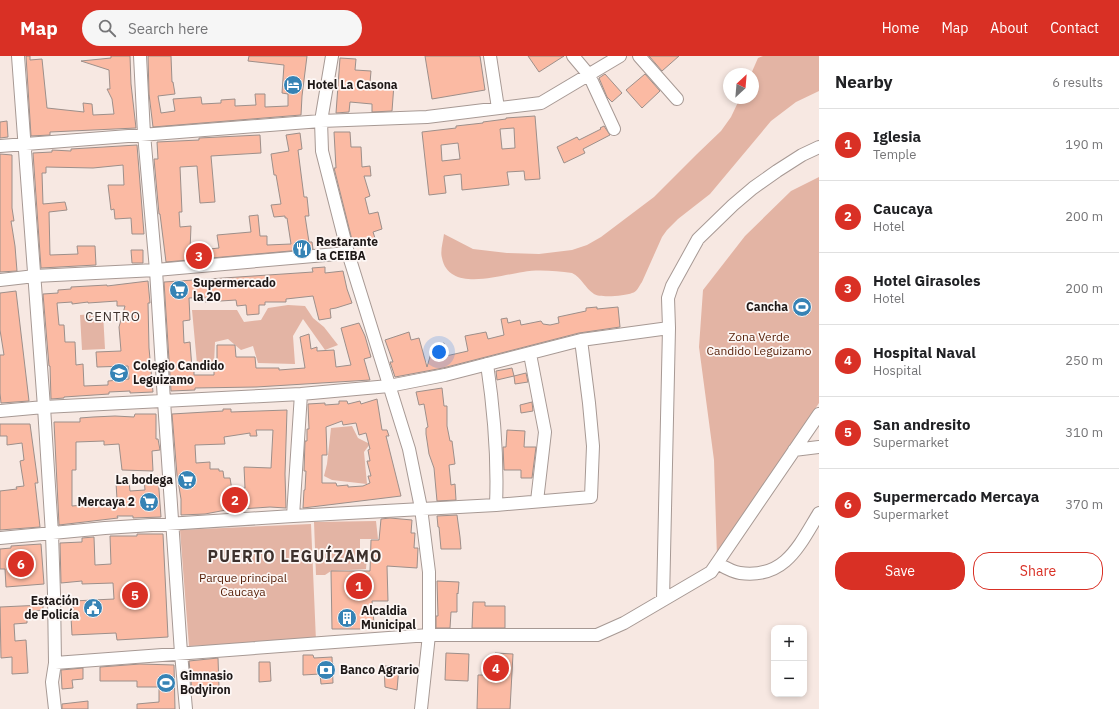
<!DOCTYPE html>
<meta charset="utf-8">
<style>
:root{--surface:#fff;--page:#f6f6f6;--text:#202124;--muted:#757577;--line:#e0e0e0;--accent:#d93025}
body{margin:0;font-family:"IBM Plex Sans",sans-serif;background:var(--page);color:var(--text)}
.controls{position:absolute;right:12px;bottom:12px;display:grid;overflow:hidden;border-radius:8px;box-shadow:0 2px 6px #0003}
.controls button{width:36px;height:36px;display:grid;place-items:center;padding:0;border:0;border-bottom:1px solid var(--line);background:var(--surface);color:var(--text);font:20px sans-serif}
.compass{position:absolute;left:723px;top:12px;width:36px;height:36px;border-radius:50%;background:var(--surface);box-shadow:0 2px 6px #0003;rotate:26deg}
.you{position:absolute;left:439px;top:296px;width:14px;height:14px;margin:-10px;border:3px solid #fff;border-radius:50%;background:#1a73e8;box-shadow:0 0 0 6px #1a73e833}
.badge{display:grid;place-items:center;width:26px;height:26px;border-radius:50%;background:var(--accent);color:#fff;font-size:13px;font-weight:700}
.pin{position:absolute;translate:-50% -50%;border:2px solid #fff;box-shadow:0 1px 4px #0006}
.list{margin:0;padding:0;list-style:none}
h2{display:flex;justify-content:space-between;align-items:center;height:52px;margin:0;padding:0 16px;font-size:17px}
h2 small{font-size:13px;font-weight:400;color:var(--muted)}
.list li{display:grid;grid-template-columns:26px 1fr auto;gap:12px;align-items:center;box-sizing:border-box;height:72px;padding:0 16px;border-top:1px solid var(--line)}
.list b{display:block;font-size:15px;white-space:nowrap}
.list p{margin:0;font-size:13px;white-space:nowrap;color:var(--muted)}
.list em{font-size:13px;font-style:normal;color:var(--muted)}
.actions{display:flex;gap:8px;padding:12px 16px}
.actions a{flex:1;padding:9px 0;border:1px solid var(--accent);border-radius:16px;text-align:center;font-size:14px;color:var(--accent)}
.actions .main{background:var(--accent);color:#fff}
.icon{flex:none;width:22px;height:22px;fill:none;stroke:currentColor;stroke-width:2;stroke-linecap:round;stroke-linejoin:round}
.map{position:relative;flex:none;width:819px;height:653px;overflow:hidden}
header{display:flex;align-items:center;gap:24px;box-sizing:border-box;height:56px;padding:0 20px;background:var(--accent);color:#fff}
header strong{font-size:19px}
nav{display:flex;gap:22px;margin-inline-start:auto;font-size:14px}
.search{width:280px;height:36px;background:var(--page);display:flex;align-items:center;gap:10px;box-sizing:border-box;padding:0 14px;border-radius:22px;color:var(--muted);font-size:15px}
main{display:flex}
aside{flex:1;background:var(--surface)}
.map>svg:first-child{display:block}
.green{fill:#e3b4a4}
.building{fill:#fbbaa3;stroke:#9d8f8a;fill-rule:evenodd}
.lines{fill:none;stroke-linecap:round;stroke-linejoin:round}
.minor-casing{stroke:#a79994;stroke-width:14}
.minor{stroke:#fff;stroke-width:12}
.labels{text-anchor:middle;stroke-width:3.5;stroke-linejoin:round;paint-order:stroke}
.poi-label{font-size:12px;font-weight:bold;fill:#1e1817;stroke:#fdf7f5;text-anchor:start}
.park-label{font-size:12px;fill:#541c04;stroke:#fdf7f5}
.neighbourhood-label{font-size:13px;letter-spacing:1px;fill:#3d312d;stroke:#fdf7f5}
.district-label{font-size:16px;font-weight:bold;letter-spacing:1px;fill:#3d312d;stroke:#fdf7f5}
</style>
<header>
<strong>Map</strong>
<div class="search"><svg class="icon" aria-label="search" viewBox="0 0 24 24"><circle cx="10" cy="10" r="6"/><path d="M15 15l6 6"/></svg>Search here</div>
<nav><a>Home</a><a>Map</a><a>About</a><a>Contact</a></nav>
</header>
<main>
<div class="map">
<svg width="819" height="653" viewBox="0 0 819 653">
<rect width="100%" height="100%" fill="#f7e8e2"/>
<path class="green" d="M763,0h56v35l-23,11 -25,19 -61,73 -32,25 -11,11 -5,7 -20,45c-3,4 -5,10 -10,11 -7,3 -32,5 -38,1 -9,-6 -12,-16 -22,-21 -16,-2 -34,-4 -49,-1 -23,3 -74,21 -81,-14 -2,-7 1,-16 2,-24l29,15 34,4 32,1 33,-4 15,-5 14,-8 53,-40 43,-43 24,-23 10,-14 9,-19h13v-24h-2l7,-16z
M819,121v226l-102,154 -3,-97 -15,-113 4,-57 42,-54 46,-45z
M288,249l17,1 8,12 11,9 14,18 -13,5 -22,-31 -10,17 2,28 -37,-1 -5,-17 -12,4 -13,-11 -13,3 -1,22h-17l-5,-54h45l7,12 17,-2 7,-12z
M103,257l2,36 -23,1 -2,-35z
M352,370l6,12 12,6 -6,8 3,32 -35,-4 -8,-4 3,-12 4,-36z
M376,465l2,18h-18v14l7,3 -1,13 -35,2 -6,4h-9l-2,-53z
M311,468l5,117 -127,5 -9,-116z"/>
<path class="building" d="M26,0h4v4l12,-1 5,49 37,4 -1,-9 9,1 1,11 21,-1 -2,-15 -5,-10h3l-1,-19 -28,-9 30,-3v-2h19l1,28 5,44 -86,4v3l-19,1z
M148,0h23l1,26h1l2,12 -17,2 3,17 14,-2 -2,-12 28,-2 1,7 19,-1v-3l14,-1v7l21,-1 -1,-11h10v13l23,-1v-12l-6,-1 2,-28 -36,-4 1,-5h58l-5,40 -1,19 -148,12 -4,-33z
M425,0h55l5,34 -53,9z
M528,0h36l-25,16z
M649,0h30l-17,15z
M340,2l16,1 -1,11 16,1 -1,12 24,1 -2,27 -20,1v-8l-22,-2 -1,10 -13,1z
M605,18l17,19 -10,9 -5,-5 -8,-19z
M645,18l15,17 -18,17 -16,-18z
M535,60l5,63 -15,1 -1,-9 -17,1 2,13 -47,5 -1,-16 -17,2 2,17 -17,2 -7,-63 34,-4v-2l27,-3v-1l23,-3v-1zM514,72l1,20 -13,1 -2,-20zM458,87l2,16 -18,2 -1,-16z
M7,65l1,16 -8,1v-16z
M604,70l6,9 -27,14 2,4 -21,10 -7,-16 20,-10 2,3 22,-11 -1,-1z
M334,76h16l1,15h10l1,20 8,-1 1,10h-7l6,20 -5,2 4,16 9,-2 4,17 -9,3 2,6 -22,6 -19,-76h2z
M300,77l2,16 -4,1 6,47h3l2,19h-4l4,26h3l1,7 -147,13 -6,-48h-1l-5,-55h4l-1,-17 42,-2v-2l61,-3 1,18 -50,3 4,46 -15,1 -3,-37 -17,1 2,45h-3l1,15 11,-1 -1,25 29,-3 -2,-13 34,-3 -2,-16 9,-1 2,21h7v9l24,-1 -4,-26h-2v-2l-11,1 -3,-12 10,-1 -5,-29h-2l-3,-21 18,-3 -3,-16z
M137,89l7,89h-12l-1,-16 -16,1 -1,-10 -3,1 -3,-25h16l-1,-20 -30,3 -47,-1v6h-4l1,31 22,-2 2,8 -18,2 1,43 28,-1 -1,-8h18l1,19 -55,3 -8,-115 19,-1v-2l19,1v-2z
M0,98l12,1v53l2,13h-3l4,25 2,25 -17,1z
M131,194h12v13h-11z
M325,211v6l18,-2 4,18 5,14 -16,5 -6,1 1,9 -12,2 -6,-24 -27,3v3h-21v3h-6v9l-12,1 -1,-10 -9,1 -1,-6 -31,2v-5l-16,1 1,22 -7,1 1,22 6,-1 2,27h2v6h20v-8h3v-22h18l1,12h19l1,11h23v2l26,-2 -5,-31 9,-3 2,15 6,-2v4l17,-1 2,17 15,-2 -10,-37 18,-5 6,13 6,21 -7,2 6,21 -114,7 -61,1v2l-24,1 -7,-109 149,-10 -1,-4z
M148,225l2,22h-2l1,45 4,44 -23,1v-2l-21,1v2l-45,3v1l-13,1 -1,-33h-1l-6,-72 15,-1v-3l13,-1v-2l36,-2v1zM117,245v5h8l-6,21 2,24 -25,1 1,15 31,-1 1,13 -21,2v4l-24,1 -1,-22 -7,1 -1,-23h-10l-1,-17h-5l-2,-22 15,-1v2l16,-2v1z
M16,235l13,110 -28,2 -1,-10v-38h4l-4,-25v-37z
M597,251v2l21,-2 2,20 -41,6 -136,35 -48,9 -5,-15h3l-8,-22 24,-8 2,8 8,-2 8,29 6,-21 11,-3 2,13 22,-5 -3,-15 21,-4 2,7 16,-4 -3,-16 6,-1 1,5 12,-3 1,5 20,-4 2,3 7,1 9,-2 -1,-6 28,-6v-3z
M512,312l2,8 -17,4 -1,-9z
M526,317l2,9 -13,2 -1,-8z
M442,332l2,18h3v20l3,15h2l3,23 -6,1 2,20 4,-1 1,16 -19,1 -3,-33 -5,-14 -3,-20v-6l2,-1 -4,-23 -5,1 -3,-13z
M377,343l5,31h5l2,6h-3l15,60 -98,12 1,-18h1l1,-19h-2l1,-30h2v-12h2l-1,-25 17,-1v2l14,-1v-3h8l1,3 12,-3 1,3zM342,365l1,4 13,-2 3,12 7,-2 4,16 -2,1 2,11h-3l4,15h-3l2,7 -7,3 -15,1v-2l-11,1 -1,-3h-14v-28h5l-1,-28z
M532,346l1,9 -12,2 -1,-8z
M223,353h8v3l56,-2 -2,64 1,34 -16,-1 -44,3 -21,4 -24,1v-16l-4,-24 -5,-61 51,-3zM256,374h17l-2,38 -27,-1 1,21 -13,2 -2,-12h-6l-1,-7h-4v-2h-9v-7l-14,1 -1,-18 30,-1 -1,-7 26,-4v3h7z
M135,358h21v25h2l2,11 -8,1 1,20 -31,-1 -3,-26 -15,1v-4l-28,1v28h-4v36l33,-3v-2l12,-2 -1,-16 13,-2 1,10 15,-1 -1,-11 14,-3 3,41 -28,1v-2h-16l1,2 -59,7 -5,-103h26v-4l13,-1 22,-1 19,1z
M0,368h30l8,59h-3l5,44 -40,3v-39l17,-2 -1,-2 8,-1 -4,-25 4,-1 -2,-17 -15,2v-9h-7z
M507,374l18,1 -1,16h12l-4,31h-11v-8h-17l-1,-23h3z
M457,459l3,22 1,12h-20l-2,-22h-1l-1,-11z
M390,462l22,2 -1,13h4l-1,15h4l-1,20 -30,-2 1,35h-16l2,22h-12v6h-30l-1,-58h39l1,-31h8l2,-21z
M137,478h26l5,103 -51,3 -1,-7 -44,2 -1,-18h2v-16l41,-2 -1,-16 -31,1v-3l-21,2 -1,-40 22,-1v-4l12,-1 1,28 16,-1 -1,-28h27z
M41,488l3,40 -38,3 -1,-18h-5v-20l11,-1v-2z
M437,525l22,1 -1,12 -1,-1v19h-6l-1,16h-14v-12h2z
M473,546h12v4h20v22h-33z
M43,549v5l-16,2v11l-13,1 1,17 11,-1 2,33 -16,1v-17l-11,1 -1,-51z
M446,597l23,1 -1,27 -23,-1z
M495,597l18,1 -3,55h-33l1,-34h16z
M303,599h10l1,3 18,-1 1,26 -12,1 -1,-10 -17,1z
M218,602l1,29 -27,4 -3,-30z
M259,606h11l1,19 -12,1z
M140,608l34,1 1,44h-38v-5l22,-2v-15h-22v-6h-37v-14z
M384,610l15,1 -2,23 -12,-3z
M83,612v11l-11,1 1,8 -11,1 -1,-19z
M88,645v8h-26v-5z"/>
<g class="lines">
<g class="minor-casing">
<path id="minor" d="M18,0l26,351 8,127 2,60 1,69 -3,19 3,27
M140,0l4,78 12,136 8,131 17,252 5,56
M332,0l-11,65 1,30 26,102 61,196 12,59 8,64v63l-8,74
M490,0l8,52
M573,0l16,19 25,54
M639,0l38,43
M0,90l321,-25 106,-4 114,-14 79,-47
M0,224l35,-4 121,-6 192,-17
M669,272l-1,-30 4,-12 26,-47 35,-34 20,-17 24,-17 25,-16 17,-8
M530,298l15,78 -8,69
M487,308c7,47 11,94 9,141
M0,355l44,-4 257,-13 88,-8 56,-11 136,-35 88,-12 -6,272
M794,394l25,-3
M293,460l8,-122
M0,482l105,-10 188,-12 203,-11 95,-8 2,-51 -4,-43 -8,-63
M717,507c7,4 15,9 23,10 45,6 59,-27 79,-60
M55,607l374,-28h168l27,-12 87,-51 108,-158"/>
</g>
<use href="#minor" class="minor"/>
</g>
<defs>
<g id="hotel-disc" transform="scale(1)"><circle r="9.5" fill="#3683b5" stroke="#fdf7f5"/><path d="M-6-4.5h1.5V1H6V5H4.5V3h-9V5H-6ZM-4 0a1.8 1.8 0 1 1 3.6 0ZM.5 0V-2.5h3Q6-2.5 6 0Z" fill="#fff"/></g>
<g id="restaurant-disc" transform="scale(1)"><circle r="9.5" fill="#3683b5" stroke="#fdf7f5"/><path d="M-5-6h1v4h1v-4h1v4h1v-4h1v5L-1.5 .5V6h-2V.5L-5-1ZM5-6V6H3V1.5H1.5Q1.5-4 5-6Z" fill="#fff"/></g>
<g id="supermarket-disc" transform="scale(1)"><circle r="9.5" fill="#3683b5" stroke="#fdf7f5"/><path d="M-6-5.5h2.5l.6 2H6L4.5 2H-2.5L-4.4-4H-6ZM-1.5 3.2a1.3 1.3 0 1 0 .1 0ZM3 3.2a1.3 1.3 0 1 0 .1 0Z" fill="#fff"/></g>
<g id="stadium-disc" transform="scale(1)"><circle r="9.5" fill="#3683b5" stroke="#fdf7f5"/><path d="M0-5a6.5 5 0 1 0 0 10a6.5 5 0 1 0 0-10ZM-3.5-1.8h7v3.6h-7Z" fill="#fff"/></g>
<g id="school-disc" transform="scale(1)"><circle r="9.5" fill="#3683b5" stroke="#fdf7f5"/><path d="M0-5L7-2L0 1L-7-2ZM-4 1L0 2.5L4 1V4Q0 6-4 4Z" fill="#fff"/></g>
<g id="civic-disc" transform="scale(1)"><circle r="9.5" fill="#3683b5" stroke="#fdf7f5"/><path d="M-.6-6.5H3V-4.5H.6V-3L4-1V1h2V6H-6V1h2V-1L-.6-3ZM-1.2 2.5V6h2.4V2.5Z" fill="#fff"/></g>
<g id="building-disc" transform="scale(1)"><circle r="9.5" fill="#3683b5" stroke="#fdf7f5"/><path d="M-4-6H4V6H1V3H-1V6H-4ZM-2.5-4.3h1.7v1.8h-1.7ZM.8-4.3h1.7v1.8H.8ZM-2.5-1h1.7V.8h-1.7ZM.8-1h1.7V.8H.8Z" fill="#fff"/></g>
<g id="bank-disc" transform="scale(1)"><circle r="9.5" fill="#3683b5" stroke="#fdf7f5"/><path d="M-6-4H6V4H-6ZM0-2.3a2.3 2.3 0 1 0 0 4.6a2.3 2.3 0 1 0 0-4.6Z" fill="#fff"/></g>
</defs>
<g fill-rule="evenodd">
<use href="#hotel-disc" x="293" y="29"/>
<use href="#restaurant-disc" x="302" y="193"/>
<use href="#supermarket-disc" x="179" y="234"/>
<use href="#stadium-disc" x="802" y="251"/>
<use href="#school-disc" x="119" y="317"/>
<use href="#supermarket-disc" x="187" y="424"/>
<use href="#supermarket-disc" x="149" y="446"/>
<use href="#civic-disc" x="93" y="552"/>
<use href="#building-disc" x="347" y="562"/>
<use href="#bank-disc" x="326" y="614"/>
<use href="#stadium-disc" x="166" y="627"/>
</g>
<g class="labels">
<g class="poi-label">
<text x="307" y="33">Hotel La Casona</text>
<text x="316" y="190">Restarante<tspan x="316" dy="14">la CEIBA</tspan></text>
<text x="193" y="231">Supermercado<tspan x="193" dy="14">la 20</tspan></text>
<text x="788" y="255" text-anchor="end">Cancha</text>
<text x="133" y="314">Colegio Candido<tspan x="133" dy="14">Leguizamo</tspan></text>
<text x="173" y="428" text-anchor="end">La bodega</text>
<text x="135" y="450" text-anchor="end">Mercaya 2</text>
<text x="79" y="549" text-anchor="end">Estación<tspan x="79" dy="14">de Policía</tspan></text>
<text x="361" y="559">Alcaldia<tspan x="361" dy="14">Municipal</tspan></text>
<text x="340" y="618">Banco Agrario</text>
<text x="180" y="624">Gimnasio<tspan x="180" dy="14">Bodyiron</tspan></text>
</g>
<g class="park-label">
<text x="759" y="285">Zona Verde<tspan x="759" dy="14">Candido Leguizamo</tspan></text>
<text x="243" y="526">Parque principal<tspan x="243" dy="14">Caucaya</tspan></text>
</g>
<g class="neighbourhood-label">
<text x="113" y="265">CENTRO</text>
</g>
<g class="district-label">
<text x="295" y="506">PUERTO LEGUÍZAMO</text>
</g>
</g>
</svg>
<div class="controls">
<button>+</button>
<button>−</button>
</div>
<svg class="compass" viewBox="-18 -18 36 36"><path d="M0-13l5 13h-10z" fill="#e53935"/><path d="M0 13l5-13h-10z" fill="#757577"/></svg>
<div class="you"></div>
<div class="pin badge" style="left:359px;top:530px">1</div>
<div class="pin badge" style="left:235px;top:444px">2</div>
<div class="pin badge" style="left:199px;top:200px">3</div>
<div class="pin badge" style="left:496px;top:612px">4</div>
<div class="pin badge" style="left:135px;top:539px">5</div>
<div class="pin badge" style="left:21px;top:508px">6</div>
</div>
<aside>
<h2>Nearby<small>6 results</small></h2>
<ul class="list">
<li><span class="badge">1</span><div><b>Iglesia</b><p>Temple</p></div><em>190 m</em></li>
<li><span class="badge">2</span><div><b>Caucaya</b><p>Hotel</p></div><em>200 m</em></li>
<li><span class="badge">3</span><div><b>Hotel Girasoles</b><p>Hotel</p></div><em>200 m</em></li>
<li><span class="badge">4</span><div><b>Hospital Naval</b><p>Hospital</p></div><em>250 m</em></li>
<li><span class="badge">5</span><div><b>San andresito</b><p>Supermarket</p></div><em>310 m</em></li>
<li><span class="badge">6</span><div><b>Supermercado Mercaya</b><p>Supermarket</p></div><em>370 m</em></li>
</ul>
<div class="actions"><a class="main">Save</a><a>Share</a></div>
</aside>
</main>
